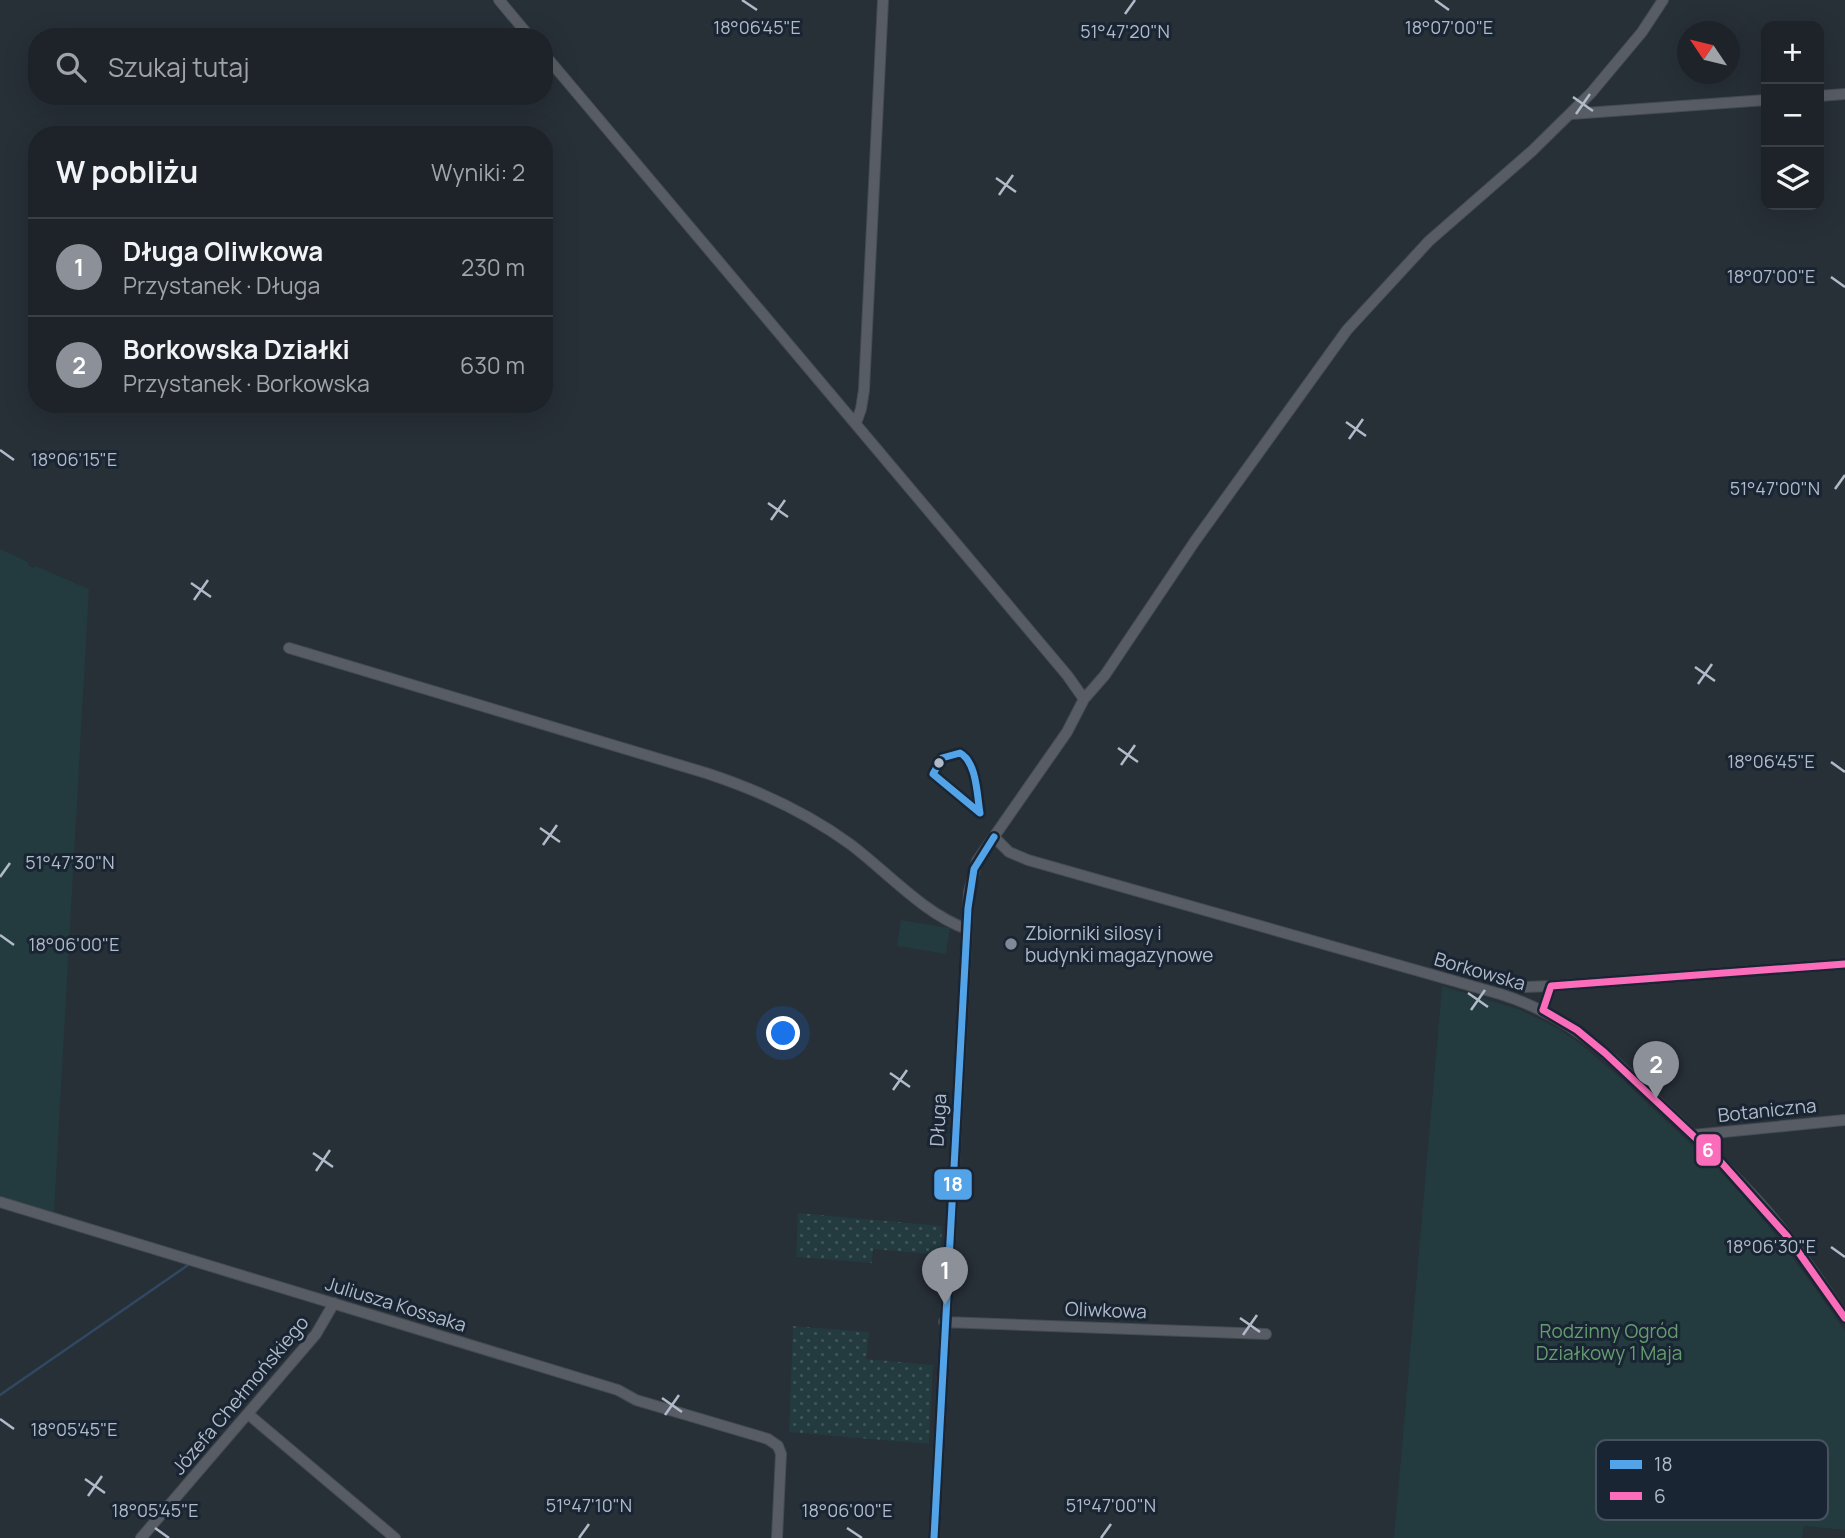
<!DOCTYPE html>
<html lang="pl">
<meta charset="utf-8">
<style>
:root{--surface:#1d2329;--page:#252b31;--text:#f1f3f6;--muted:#a0a4a8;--line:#3b4046;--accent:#8c9099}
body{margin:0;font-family:Manrope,sans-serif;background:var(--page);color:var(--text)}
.controls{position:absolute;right:21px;top:21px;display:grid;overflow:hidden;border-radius:14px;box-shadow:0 7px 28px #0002}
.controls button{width:63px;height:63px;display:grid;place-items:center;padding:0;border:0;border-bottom:2px solid var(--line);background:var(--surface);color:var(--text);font:35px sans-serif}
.compass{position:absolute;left:1677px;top:21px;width:63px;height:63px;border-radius:50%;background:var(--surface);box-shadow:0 7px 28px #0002;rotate:305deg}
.you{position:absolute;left:784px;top:1034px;width:24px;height:24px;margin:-18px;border:5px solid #fff;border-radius:50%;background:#1a73e8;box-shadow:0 0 0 10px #1a73e833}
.badge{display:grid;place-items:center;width:46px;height:46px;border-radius:50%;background:var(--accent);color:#fff;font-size:23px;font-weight:700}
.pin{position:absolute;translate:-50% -58px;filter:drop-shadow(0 2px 4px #0008)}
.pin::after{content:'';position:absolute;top:37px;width:24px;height:21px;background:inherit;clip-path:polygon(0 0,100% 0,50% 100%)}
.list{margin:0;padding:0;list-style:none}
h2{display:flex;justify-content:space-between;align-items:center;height:91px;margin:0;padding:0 28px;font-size:30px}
h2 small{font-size:23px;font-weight:400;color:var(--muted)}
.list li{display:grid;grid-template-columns:46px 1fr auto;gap:21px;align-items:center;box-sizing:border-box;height:98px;padding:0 28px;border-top:2px solid var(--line)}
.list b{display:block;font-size:26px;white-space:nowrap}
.list p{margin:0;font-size:23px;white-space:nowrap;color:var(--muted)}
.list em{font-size:23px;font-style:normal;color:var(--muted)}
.icon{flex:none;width:38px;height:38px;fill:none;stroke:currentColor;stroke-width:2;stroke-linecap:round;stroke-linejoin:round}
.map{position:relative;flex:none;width:1845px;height:1538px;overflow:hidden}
.search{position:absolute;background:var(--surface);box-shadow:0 7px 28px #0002;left:28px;top:28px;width:525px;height:77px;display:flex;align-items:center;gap:18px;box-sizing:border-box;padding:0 24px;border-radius:28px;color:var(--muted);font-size:26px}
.panel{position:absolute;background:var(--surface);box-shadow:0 7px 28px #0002;left:28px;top:126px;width:525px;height:287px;border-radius:28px}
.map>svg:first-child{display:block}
.grass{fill:url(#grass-dots)}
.garden{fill:#233a3e}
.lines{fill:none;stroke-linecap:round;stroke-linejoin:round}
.stream{stroke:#314863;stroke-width:2.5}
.minor-casing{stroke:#464b52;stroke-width:12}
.minor{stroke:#585d65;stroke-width:10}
.bus-1-casing{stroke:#1a2533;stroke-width:12}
.bus-2-casing{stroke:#1a2533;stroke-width:12}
.bus-1{stroke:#53a3e8;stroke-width:7}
.bus-2{stroke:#fb6dba;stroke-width:7}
.ticks{fill:none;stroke:#b0bac9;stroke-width:2.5}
.bus-dot{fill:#b0bac9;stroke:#1a2533;stroke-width:2.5}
.poi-dot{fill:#808996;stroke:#1a2533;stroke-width:2.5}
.labels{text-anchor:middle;stroke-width:6;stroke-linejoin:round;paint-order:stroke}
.poi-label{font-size:19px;fill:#b0bac9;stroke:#1a2533;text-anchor:start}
.street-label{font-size:19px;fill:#b0bac9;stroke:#1a2533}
.park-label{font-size:19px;fill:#659d70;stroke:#1a2533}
.key{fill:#1a2533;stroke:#475260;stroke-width:2}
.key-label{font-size:19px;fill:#b0bac9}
.ticks-label{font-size:18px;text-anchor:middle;fill:#b0bac9;stroke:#1a2533;stroke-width:6;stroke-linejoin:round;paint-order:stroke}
.line-badge{stroke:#1a2533;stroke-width:2.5}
.badge-label{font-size:19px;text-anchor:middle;font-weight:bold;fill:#fff}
</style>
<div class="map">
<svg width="1845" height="1538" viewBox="0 0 1845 1538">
<defs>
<pattern id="grass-dots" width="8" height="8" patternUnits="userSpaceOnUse" patternTransform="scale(1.75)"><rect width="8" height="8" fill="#233a3e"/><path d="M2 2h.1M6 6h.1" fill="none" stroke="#405459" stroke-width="1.8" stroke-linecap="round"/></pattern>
</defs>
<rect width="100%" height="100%" fill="#272f37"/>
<path class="grass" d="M798,1213l144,13 -1,29 -68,-6 -1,14 -76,-6z
M793,1326l76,6 -3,27 67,6 -4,79 -140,-12z"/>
<path class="garden" d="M0,549l28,13 1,4 5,2 2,-2 53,23 -35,625 -51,-15 -3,-4z
M901,920l49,8 -4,26 -49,-8z
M1442,986l79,24 38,19 24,17 43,37 102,96 39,45 48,64 30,43v199l-41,-4 -2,12h-408z"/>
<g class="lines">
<path class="stream" d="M0,1395l191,-132"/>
<g class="minor-casing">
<path id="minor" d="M499,0l31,37
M544,54l523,621 17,24 -17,33 -90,129 -8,31 -35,646
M1819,96l26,-2
M1571,114l195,-14
M856,423l5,-14 3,-19 19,-390
M289,648l417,125c52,17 100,39 144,71 35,26 75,71 117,85
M1084,699l21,-24 90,-134 152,-211 82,-89 103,-90 59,-58 51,-61 21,-32
M994,837l15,15 19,8 472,134c71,22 111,63 164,114 35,33 70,66 102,102 29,34 54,71 79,108
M1525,987l26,-1
M1543,1010l8,-24 294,-22
M1693,1135l152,-15
M0,1202l618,188 18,10 132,39 10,7 3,8 -4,84
M944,1322l322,12
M248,1414l147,124
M141,1538l175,-204 18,-31"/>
</g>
<use href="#minor" class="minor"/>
<g class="bus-1-casing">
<path id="bus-1" d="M960,753c17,9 17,43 20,60l-47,-39 9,-16z
M934,1538l34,-630 6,-39 20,-32"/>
</g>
<g class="bus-2-casing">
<path id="bus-2" d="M1543,1010l34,20 28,23 115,108 67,75 58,82
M1543,1010l8,-24 294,-22"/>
</g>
<use href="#bus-1" class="bus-1"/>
<use href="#bus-2" class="bus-2"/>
</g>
<path class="ticks" d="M742,0l15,10M1435,0l14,10M1125,14l10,-14M1573,97l20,14M1576,114l14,-20M996,178l20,14M999,195l14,-20M1831,277l14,10M1346,422l20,14M1349,439l14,-20M0,450l14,10M1835,489l10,-14M768,503l20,14M771,520l14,-20M191,583l20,14M194,600l14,-20M1695,667l20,14M1698,684l14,-20M1118,748l20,14M1831,762l14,10M1121,765l14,-20M540,828l20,14M543,845l14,-20M0,877l10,-14M0,935l14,10M1468,993l20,14M1471,1010l14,-20M890,1073l20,14M893,1090l14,-20M313,1153l20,14M316,1171l14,-21M1831,1247l14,10M1240,1318l20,14M1243,1335l14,-20M662,1398l20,14M665,1415l14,-20M0,1419l14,10M85,1479l20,14M88,1496l14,-20M155,1528l14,10M847,1528l15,10M579,1538l10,-14M1101,1538l10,-14"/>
<circle class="bus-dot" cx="939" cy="763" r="6"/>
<circle class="poi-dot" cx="1011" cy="944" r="7"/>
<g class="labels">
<g class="poi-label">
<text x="1025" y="940">Zbiorniki silosy i<tspan x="1025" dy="22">budynki magazynowe</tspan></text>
</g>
<g class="street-label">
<text transform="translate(1480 971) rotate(16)" y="7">Borkowska</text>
<text transform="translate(1767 1110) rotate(-6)" y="7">Botaniczna</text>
<text transform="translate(938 1120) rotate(-87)" y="7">Długa</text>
<text transform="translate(396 1304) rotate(17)" y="7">Juliusza Kossaka</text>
<text transform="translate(1106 1310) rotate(2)" y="7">Oliwkowa</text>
<text transform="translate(240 1395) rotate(-50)" y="7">Józefa Chełmońskiego</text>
</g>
<g class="park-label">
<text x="1609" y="1338">Rodzinny Ogród<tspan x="1609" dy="22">Działkowy 1 Maja</tspan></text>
</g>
</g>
<rect x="1596" y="1440" width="232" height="80" rx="10" class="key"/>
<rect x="1610" y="1460" width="32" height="9" fill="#53a3e8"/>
<rect x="1610" y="1492" width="32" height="8" fill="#fb6dba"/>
<g class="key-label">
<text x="1654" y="1471">18</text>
<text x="1654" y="1503">6</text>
</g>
<g class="ticks-label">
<text x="1449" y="34">18°07'00"E</text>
<text x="757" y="34">18°06'45"E</text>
<text x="1125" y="38">51°47'20"N</text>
<text x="1771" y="283">18°07'00"E</text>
<text x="74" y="466">18°06'15"E</text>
<text x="1775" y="495">51°47'00"N</text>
<text x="1771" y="768">18°06'45"E</text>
<text x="70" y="869">51°47'30"N</text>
<text x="74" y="951">18°06'00"E</text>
<text x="1771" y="1253">18°06'30"E</text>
<text x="74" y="1436">18°05'45"E</text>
<text x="589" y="1512">51°47'10"N</text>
<text x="1111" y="1512">51°47'00"N</text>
<text x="155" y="1517">18°05'45"E</text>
<text x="847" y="1517">18°06'00"E</text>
</g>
<g class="line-badge">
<rect x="1695" y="1133" width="27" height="34" rx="7" fill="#fb6dba"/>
<rect x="933" y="1168" width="40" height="33" rx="7" fill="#53a3e8"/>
</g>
<g class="badge-label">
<text x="1708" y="1157">6</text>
<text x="953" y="1191">18</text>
</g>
</svg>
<div class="controls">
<button>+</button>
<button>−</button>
<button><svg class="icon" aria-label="layers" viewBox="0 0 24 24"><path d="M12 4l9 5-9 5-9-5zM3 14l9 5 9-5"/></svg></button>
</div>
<svg class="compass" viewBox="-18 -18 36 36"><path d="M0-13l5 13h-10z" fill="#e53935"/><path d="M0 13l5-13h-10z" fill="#a0a4a8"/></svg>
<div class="you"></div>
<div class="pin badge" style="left:945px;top:1305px">1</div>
<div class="pin badge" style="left:1656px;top:1099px">2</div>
<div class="search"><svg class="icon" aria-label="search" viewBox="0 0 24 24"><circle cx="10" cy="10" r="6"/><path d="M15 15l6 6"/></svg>Szukaj tutaj</div>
<section class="panel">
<h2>W pobliżu<small>Wyniki: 2</small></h2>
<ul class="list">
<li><span class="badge">1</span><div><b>Długa Oliwkowa</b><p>Przystanek · Długa</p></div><em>230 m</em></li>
<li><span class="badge">2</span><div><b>Borkowska Działki</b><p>Przystanek · Borkowska</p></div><em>630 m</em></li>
</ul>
</section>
</div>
